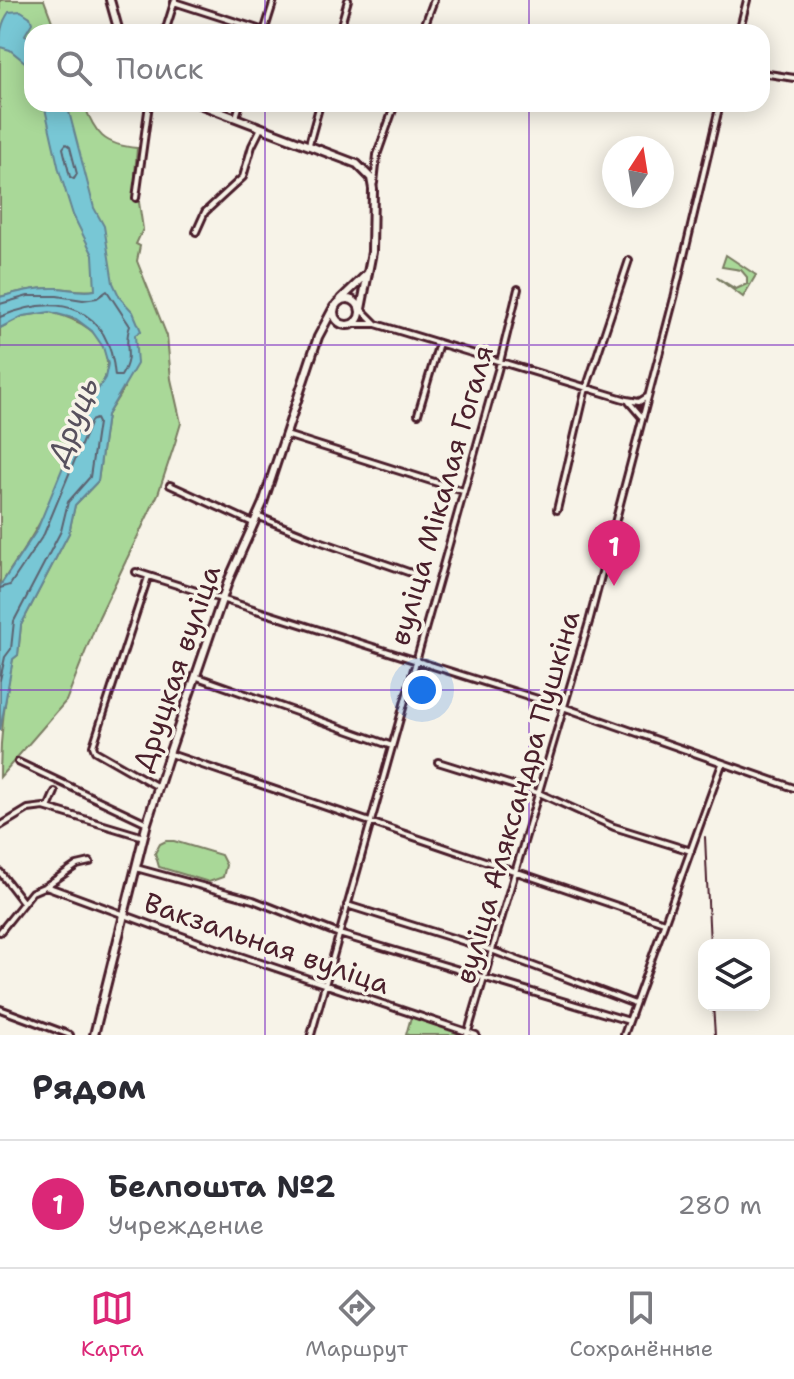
<!DOCTYPE html>
<html lang="ru">
<meta charset="utf-8">
<style>
:root{--surface:#fff;--page:#f7f7f7;--text:#2b2b33;--muted:#7c7c81;--line:#e1e1e2;--accent:#db2777}
body{margin:0;font-family:"Shantell Sans",sans-serif;background:var(--page);color:var(--text)}
.controls{position:absolute;right:24px;bottom:24px;display:grid;overflow:hidden;border-radius:16px;box-shadow:0 4px 20px #0003}
.controls button{width:72px;height:72px;display:grid;place-items:center;padding:0;border:0;border-bottom:2px solid var(--line);background:var(--surface);color:var(--text);font:40px sans-serif}
.compass{position:absolute;left:602px;top:136px;width:72px;height:72px;border-radius:50%;background:var(--surface);box-shadow:0 4px 20px #0003;rotate:12deg}
.you{position:absolute;left:422px;top:690px;width:28px;height:28px;margin:-20px;border:6px solid #fff;border-radius:50%;background:#1a73e8;box-shadow:0 0 0 12px #1a73e833}
.badge{display:grid;place-items:center;width:52px;height:52px;border-radius:50%;background:var(--accent);color:#fff;font-size:26px;font-weight:700}
.pin{position:absolute;translate:-50% -66px;filter:drop-shadow(0 2px 4px #0008)}
.pin::after{content:'';position:absolute;top:42px;width:28px;height:24px;background:inherit;clip-path:polygon(0 0,100% 0,50% 100%)}
.list{margin:0;padding:0;list-style:none}
h2{display:flex;justify-content:space-between;align-items:center;height:104px;margin:0;padding:0 32px;font-size:34px}
h2 small{font-size:26px;font-weight:400;color:var(--muted)}
.list li{display:grid;grid-template-columns:52px 1fr auto;gap:24px;align-items:center;box-sizing:border-box;height:128px;padding:0 32px;border-top:2px solid var(--line)}
.list b{display:block;font-size:30px;white-space:nowrap}
.list p{margin:0;font-size:26px;white-space:nowrap;color:var(--muted)}
.list em{font-size:26px;font-style:normal;color:var(--muted)}
.icon{flex:none;width:44px;height:44px;fill:none;stroke:currentColor;stroke-width:2;stroke-linecap:round;stroke-linejoin:round}
.map{position:relative;flex:none;width:794px;height:1035px;overflow:hidden}
.search{position:absolute;background:var(--surface);box-shadow:0 4px 20px #0003;left:24px;right:24px;top:24px;height:88px;display:flex;align-items:center;gap:20px;box-sizing:border-box;padding:0 28px;border-radius:24px;color:var(--muted);font-size:30px}
.sheet{height:232px;background:var(--surface)}
nav{display:flex;justify-content:space-around;align-items:center;box-sizing:border-box;height:112px;border-top:2px solid var(--line);background:var(--surface);font-size:22px;color:var(--muted)}
nav a{display:grid;justify-items:center;gap:4px}
nav .on{color:var(--accent)}
.map>svg:first-child{display:block}
.green{fill:#a9d898;stroke:#7a7c62;stroke-width:2}
.water{fill:#78c7d5;stroke:#668491;stroke-width:2}
.lines{fill:none;stroke-linecap:round;stroke-linejoin:round}
.shore{stroke:#5c626f;stroke-width:2}
.street-casing{stroke:#4a1f2b;stroke-width:10}
.secondary-casing{stroke:#4a1f2b;stroke-width:12}
.street{stroke:#f7f3e8;stroke-width:4}
.secondary{stroke:#f7f3e8;stroke-width:6}
.rail{stroke:#4a1f2b;stroke-width:2}
.grid{fill:none;stroke:#7b2cbf;stroke-width:2;stroke-opacity:0.55}
.labels{text-anchor:middle;stroke-width:7;stroke-linejoin:round;paint-order:stroke}
.street-label{font-size:28px;fill:#4a1f2b;stroke:#f7f3e8}
.water-label{font-size:30px;font-style:italic;fill:#58515e;stroke:#f7f3e8}
</style>
<div class="map">
<svg width="794" height="1035" viewBox="0 0 794 1035">
<rect width="100%" height="100%" fill="#f7f3e8"/>
<filter id="ink" filterUnits="userSpaceOnUse"><feTurbulence type="fractalNoise" baseFrequency=".0125" numOctaves="2"/><feDisplacementMap in="SourceGraphic" scale="16" xChannelSelector="R" yChannelSelector="G"/><feConvolveMatrix kernelMatrix="1 2 1 2 8 2 1 2 1" color-interpolation-filters="sRGB"/></filter>
<g filter="url(#ink)">
<path class="green" d="M0,0h44l12,32h-24v72h52c11,30 20,41 53,44l-2,27 8,54 -7,15 4,2 -3,15 30,75 4,43 10,44 -6,20 -17,51 -59,123 -33,84 -66,76c0,-41 4,-78 13,-118l5,-4 3,-30 48,-92 6,-28 23,-24 9,-66 17,-27 -29,-98c-14,2 -24,-1 -38,-2 -21,-1 -38,3 -57,9z
M726,255l30,20 -13,22 -27,-20 20,12 11,-5v-7l-6,-7 -19,-3z
M50,312c27,7 58,20 57,54 0,18 -14,29 -21,44 -14,31 -24,65 -38,97 -13,28 -32,53 -48,79v-258l23,-12z
M166,841h8l47,14 5,10 -3,12 -14,5 -50,-15 -4,-14 5,-9z
M411,1017l50,16 -1,2h-54z"/>
<path class="water" d="M21,11l9,6 2,6 -7,12 7,4v29l-22,-18 -10,-3c0,-13 1,-24 9,-35z
M44,104h23l27,104 10,18 9,57 7,15 13,14 8,19 -6,4 2,29 -30,51 -9,66 -23,24 -6,28 -48,92 -3,30 -5,4 -13,72v-145l37,-56 51,-124 17,-28 3,-14 -5,-17 -11,-16 -16,-12 -26,-7 -27,4 -23,12v-31c19,-6 36,-10 57,-9 14,1 25,5 38,2l-2,-35 -20,-40 -14,-45z"/>
<g class="lines">
<path class="shore" d="M66,144l4,3 7,27 -3,5 -4,-2 -7,-29z
M0,304l28,-8h29l26,4 14,-2 10,-7 23,35c-8,20 5,28 -9,50h-6c-6,-70 -55,-84 -115,-59
M0,588l10,-3 34,-51 47,-113 5,-2 2,4 -8,54 -22,25 -7,29 -47,90 -3,28 -6,8 -5,23"/>
<g class="street-casing">
<path id="street" d="M174,2l90,29
M165,32l10,-32
M264,32l10,-32
M339,32l9,-32
M422,32l12,-32
M739,32l8,-32
M762,73l32,5
M236,117l4,-13
M309,144l11,-40
M374,183l3,-28 18,-51
M136,198l13,-94
M196,232l9,-20 38,-35 9,-31 9,-18
M361,309l15,15
M352,324h24l251,76 12,2 8,-5
M629,402l12,14
M418,414l21,-71
M286,435l177,56
M170,485l83,38
M557,510l28,-118 44,-132
M257,516l62,25 95,33
M136,572l430,136 228,80
M148,577l-55,169 2,5 63,36
M195,676l197,70
M170,754l494,168
M18,762l129,61
M438,762l103,32 73,33 77,24
M48,808l7,-16
M0,826l28,-17 16,-2 100,30
M136,868l117,32 86,34 290,87
M0,872l23,30
M46,886l152,56 278,93
M347,905l144,45 144,54
M0,932l32,-40 14,-6 31,-21 13,-3
M0,1009l70,26
M311,1035l187,-665 20,-81
M467,1035l122,-413 85,-324 46,-194
M624,1035l98,-271"/>
</g>
<g class="secondary-casing">
<path id="secondary" d="M110,0l9,32
M199,104l158,60 14,14 2,11 -1,63 -11,57
M334 312a13 13 0 1 1 26 0a13 13 0 1 1-26 0Z
M341,299l27,-26
M94,1035l53,-212 22,-69 60,-175 34,-76 55,-166 16,-30"/>
</g>
<use href="#street" class="street"/>
<use href="#secondary" class="secondary"/>
<path class="rail" d="M705,837l5,108
M713,1005l2,30"/>
</g>
</g>
<path class="grid" d="M265,0v32M529,0v32M265,104v931M529,104v931M0,345h794M0,690h794"/>
<g class="labels">
<g class="street-label">
<text transform="translate(441 495) rotate(-74)" y="10">вуліца Мікалая Гогаля</text>
<text transform="translate(176 668) rotate(-71)" y="10">Друцкая вуліца</text>
<text transform="translate(517 797) rotate(-74)" y="10">вуліца Аляксандра Пушкіна</text>
<text transform="translate(267 943) rotate(19)" y="10">Вакзальная вуліца</text>
</g>
<g class="water-label">
<text transform="translate(73 421) rotate(-68)" y="10">Друць</text>
</g>
</g>
</svg>
<div class="controls">
<button><svg class="icon" aria-label="layers" viewBox="0 0 24 24"><path d="M12 4l9 5-9 5-9-5zM3 14l9 5 9-5"/></svg></button>
</div>
<svg class="compass" viewBox="-18 -18 36 36"><path d="M0-13l5 13h-10z" fill="#e53935"/><path d="M0 13l5-13h-10z" fill="#7c7c81"/></svg>
<div class="you"></div>
<div class="pin badge" style="left:614px;top:586px">1</div>
<div class="search"><svg class="icon" aria-label="search" viewBox="0 0 24 24"><circle cx="10" cy="10" r="6"/><path d="M15 15l6 6"/></svg>Поиск</div>
</div>
<section class="sheet">
<h2>Рядом<small></small></h2>
<ul class="list">
<li><span class="badge">1</span><div><b>Белпошта №2</b><p>Учреждение</p></div><em>280 m</em></li>
</ul>
</section>
<nav>
<a class="on"><svg class="icon" aria-label="map" viewBox="0 0 24 24"><path d="M3 6l6-2 6 2 6-2v14l-6 2-6-2-6 2zM9 4v14M15 6v14"/></svg>Карта</a>
<a><svg class="icon" aria-label="directions" viewBox="0 0 24 24"><path d="M12 3l9 9-9 9-9-9zM9 14v-3h6M13 9l2 2-2 2"/></svg>Маршрут</a>
<a><svg class="icon" aria-label="saved" viewBox="0 0 24 24"><path d="M7 4h10v16l-5-4-5 4z"/></svg>Сохранённые</a>
</nav>
